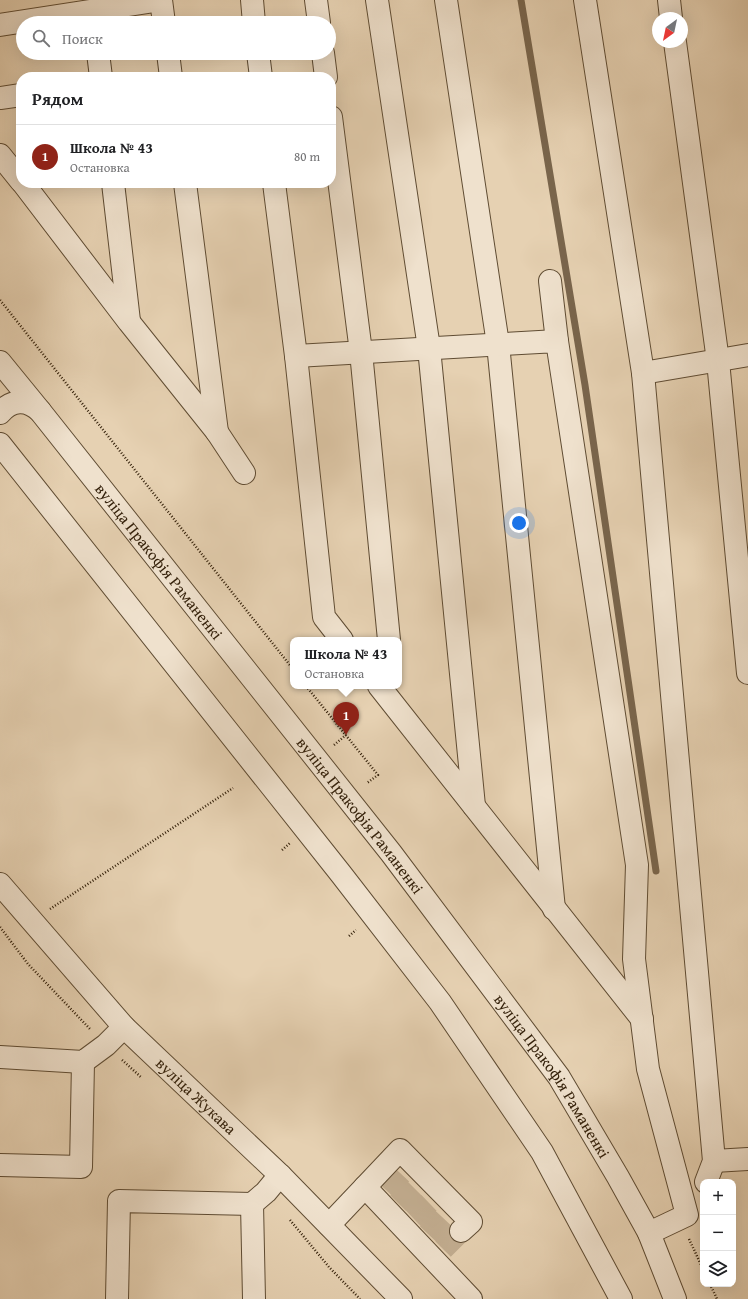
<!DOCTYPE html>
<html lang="ru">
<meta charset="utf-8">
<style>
:root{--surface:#fff;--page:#f2f2f2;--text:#202124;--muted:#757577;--line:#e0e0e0;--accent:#8f2418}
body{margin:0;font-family:"Gentium Book Plus",serif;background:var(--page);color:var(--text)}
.controls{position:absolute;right:12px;bottom:12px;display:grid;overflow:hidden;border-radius:8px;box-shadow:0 4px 16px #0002}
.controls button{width:36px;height:36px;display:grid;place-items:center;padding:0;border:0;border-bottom:1px solid var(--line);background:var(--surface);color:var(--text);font:20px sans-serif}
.compass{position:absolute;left:652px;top:12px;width:36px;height:36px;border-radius:50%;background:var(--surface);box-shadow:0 4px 16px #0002;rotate:213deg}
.you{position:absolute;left:519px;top:523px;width:14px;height:14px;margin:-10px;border:3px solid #fff;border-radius:50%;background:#1a73e8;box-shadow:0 0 0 6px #1a73e833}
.badge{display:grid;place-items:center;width:26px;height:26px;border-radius:50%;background:var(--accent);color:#fff;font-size:13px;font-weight:700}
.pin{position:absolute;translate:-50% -33px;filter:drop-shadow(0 1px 2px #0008)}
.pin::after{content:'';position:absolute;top:21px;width:14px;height:12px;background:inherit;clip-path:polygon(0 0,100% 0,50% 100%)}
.popup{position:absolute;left:290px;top:637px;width:112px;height:52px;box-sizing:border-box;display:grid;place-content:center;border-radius:8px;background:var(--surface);filter:drop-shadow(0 1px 3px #0005);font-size:13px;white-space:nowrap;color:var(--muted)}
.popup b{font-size:15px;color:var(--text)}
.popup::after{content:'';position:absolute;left:50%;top:100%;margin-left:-8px;border:8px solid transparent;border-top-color:var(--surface)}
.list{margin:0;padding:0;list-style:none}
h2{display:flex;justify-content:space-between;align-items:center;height:52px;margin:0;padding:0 16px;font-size:17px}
h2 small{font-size:13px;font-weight:400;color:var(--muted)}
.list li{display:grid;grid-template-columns:26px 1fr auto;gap:12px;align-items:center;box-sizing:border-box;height:64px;padding:0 16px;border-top:1px solid var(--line)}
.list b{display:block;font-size:15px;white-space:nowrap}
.list p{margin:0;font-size:13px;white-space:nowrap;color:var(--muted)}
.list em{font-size:13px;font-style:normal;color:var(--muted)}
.icon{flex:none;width:22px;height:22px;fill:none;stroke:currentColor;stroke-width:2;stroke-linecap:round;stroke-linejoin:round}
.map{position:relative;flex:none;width:748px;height:1299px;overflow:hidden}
.search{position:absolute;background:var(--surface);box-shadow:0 4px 16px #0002;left:16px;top:16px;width:320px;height:44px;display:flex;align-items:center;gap:10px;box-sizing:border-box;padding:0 14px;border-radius:22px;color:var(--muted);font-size:15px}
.panel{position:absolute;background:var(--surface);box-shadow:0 4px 16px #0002;left:16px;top:72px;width:320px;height:116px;border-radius:16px}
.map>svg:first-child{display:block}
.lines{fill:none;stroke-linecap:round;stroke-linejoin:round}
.stream{stroke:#79654c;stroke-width:7}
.minor-tunnel{stroke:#c2ad90;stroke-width:22;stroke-dasharray:22 11;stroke-linecap:butt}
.minor-casing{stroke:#5f4c33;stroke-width:24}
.path{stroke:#321f09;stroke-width:2.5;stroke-dasharray:1 2;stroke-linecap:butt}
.minor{stroke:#efe1cd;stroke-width:22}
.labels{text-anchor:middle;stroke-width:3;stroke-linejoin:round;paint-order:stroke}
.street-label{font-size:16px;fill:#321f09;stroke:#efe1cd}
</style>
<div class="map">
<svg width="748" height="1299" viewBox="0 0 748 1299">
<rect width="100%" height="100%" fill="#e6d1b2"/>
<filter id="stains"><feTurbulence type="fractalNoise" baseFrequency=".005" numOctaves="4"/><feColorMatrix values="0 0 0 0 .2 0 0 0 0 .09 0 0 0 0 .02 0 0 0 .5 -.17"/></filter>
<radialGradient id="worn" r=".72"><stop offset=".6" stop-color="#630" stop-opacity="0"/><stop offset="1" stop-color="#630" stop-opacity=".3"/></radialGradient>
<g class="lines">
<path class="stream" d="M521,0l64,385 71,486"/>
<path class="minor-tunnel" d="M386,1190l18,-19
M398,1203l19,-19
M413,1218l19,-18
M428,1234l18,-19
M443,1249l18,-18"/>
<g class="minor-casing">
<g id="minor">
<path d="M252,0l2,23"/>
<path d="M316,0l3,23"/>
<path d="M377,0l52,348 45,458"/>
<path d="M446,0l52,344 56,565"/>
<path d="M585,0l58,373 71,788 -8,21"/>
<path d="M669,0l2,18"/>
<path d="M0,25l161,-25 3,23"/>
<path d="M675,42l43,319 30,312"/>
<path d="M98,53l3,24"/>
<path d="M168,53l3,24"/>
<path d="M258,53l3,24"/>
<path d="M323,53l3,24"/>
<path d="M0,98l21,-3"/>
<path d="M331,117l30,235 28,288"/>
<path d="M0,155l21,26"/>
<path d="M23,183l106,139 88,110 27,41"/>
<path d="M113,183l16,138"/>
<path d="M185,183l32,249"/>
<path d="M274,183l22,173 28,261 18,23"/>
<path d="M550,281l7,60"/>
<path d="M296,356l261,-15 80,524 -3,94 14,110 39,146 -38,18"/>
<path id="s1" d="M0,362l40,49 351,442 168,224 59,100 31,56 26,66"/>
<path d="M643,373l105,-18"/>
<path d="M0,413c12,-14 27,-14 40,-2"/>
<path d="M0,444l341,430 99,128 102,150 79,147"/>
<path d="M379,686l263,333"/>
<path id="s2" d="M0,884l124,143 156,148 121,124"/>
<path d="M0,1057l83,5 23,-17 18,-18"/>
<path d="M714,1161l34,-2"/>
<path d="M0,1165l81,2 2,-105"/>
<path d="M365,1187l35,-37 71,72 -10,9"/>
<path d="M252,1204l2,95"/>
<path d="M329,1225l36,-38 106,112"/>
<path d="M117,1299l2,-98 133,3 14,-12 14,-17"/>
</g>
</g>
<path class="path" d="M0,300l293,369
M306,686l72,89 -11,8
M334,745l12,-10
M282,850l8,-7
M50,909l183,-121
M0,927l28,37 62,65
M349,936l7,-6
M122,1060l20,18
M290,1220l39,47 31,32
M689,1239l14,30
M710,1284l7,15"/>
<use href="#minor" class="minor"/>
</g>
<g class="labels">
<g class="street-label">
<text dy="6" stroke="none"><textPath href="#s1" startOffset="255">вуліца Пракофія Раманенкі</textPath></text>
<text dy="6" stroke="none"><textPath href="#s1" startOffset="579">вуліца Пракофія Раманенкі</textPath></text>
<text dy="6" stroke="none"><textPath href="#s1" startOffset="903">вуліца Пракофія Раманенкі</textPath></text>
<text dy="6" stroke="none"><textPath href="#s2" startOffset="289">вуліца Жукава</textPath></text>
</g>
</g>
<rect width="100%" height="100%" filter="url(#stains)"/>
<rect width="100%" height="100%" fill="url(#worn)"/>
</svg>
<div class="controls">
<button>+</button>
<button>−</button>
<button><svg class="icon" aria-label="layers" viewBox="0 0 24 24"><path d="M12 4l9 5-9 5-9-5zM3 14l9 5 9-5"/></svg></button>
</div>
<svg class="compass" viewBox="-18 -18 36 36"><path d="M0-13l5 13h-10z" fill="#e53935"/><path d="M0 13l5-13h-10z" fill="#757577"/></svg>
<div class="you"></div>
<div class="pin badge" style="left:346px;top:735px">1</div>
<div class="popup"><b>Школа № 43</b>Остановка</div>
<div class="search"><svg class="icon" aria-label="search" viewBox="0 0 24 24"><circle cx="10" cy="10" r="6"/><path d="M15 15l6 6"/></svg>Поиск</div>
<section class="panel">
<h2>Рядом<small></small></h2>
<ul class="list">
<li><span class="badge">1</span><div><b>Школа № 43</b><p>Остановка</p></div><em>80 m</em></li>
</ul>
</section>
</div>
